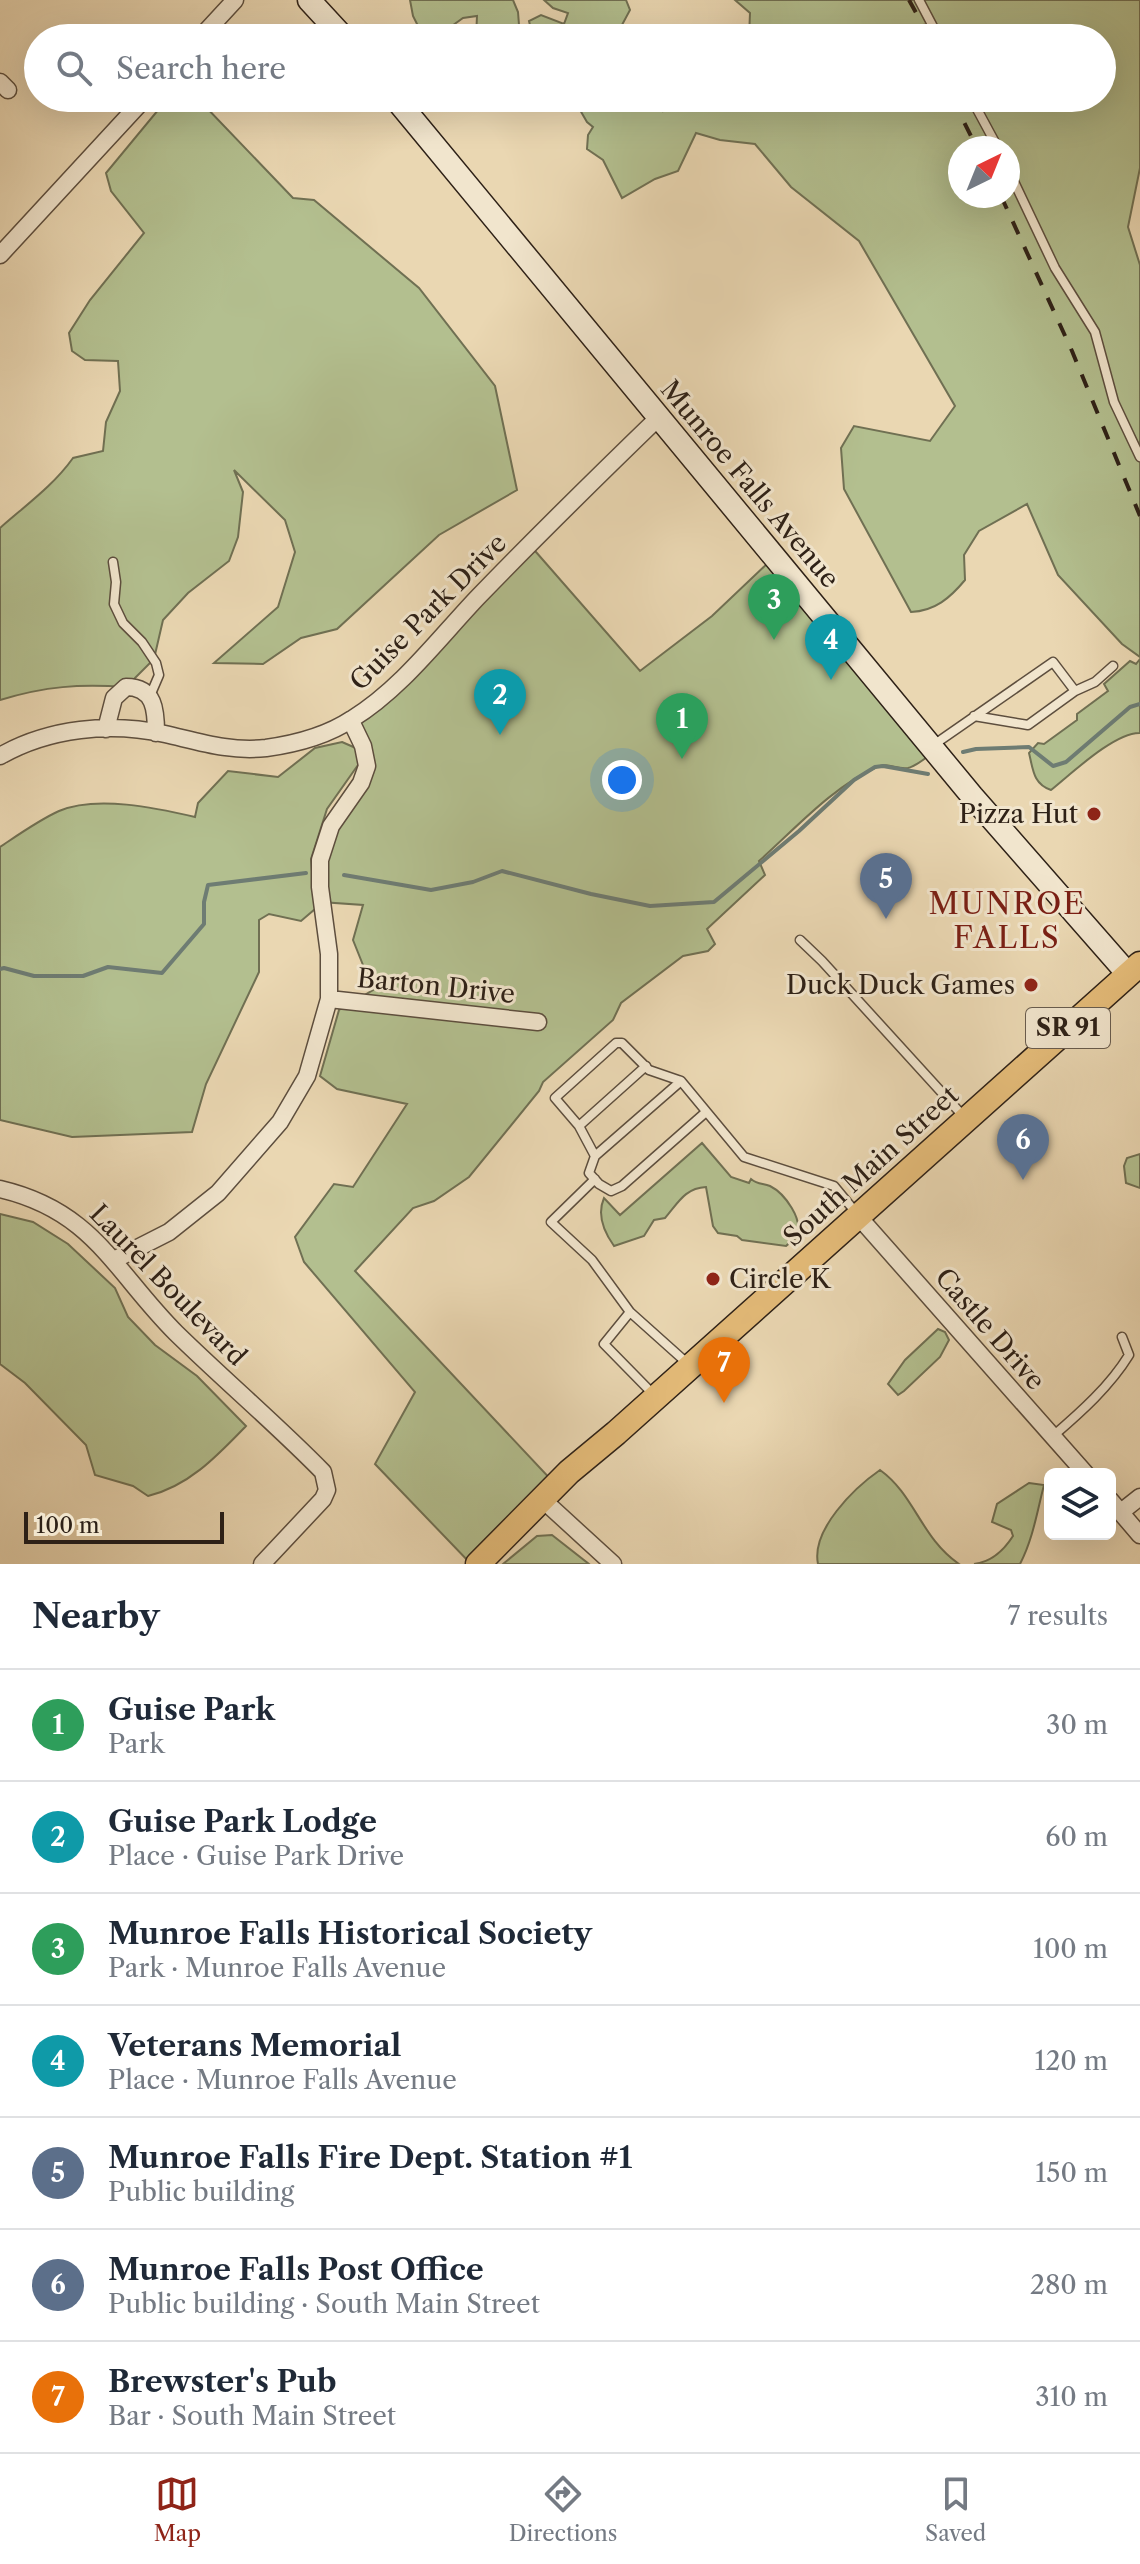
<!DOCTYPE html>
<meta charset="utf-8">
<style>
:root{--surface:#fff;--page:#f2f2f3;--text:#1f2937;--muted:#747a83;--line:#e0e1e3;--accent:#8f2418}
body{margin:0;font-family:"Libre Caslon Text",serif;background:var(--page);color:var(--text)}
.controls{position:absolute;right:24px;bottom:24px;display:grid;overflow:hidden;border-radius:12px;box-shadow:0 8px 32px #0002}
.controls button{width:72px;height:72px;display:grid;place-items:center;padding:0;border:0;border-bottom:2px solid var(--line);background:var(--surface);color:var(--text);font:40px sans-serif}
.compass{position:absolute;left:948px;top:136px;width:72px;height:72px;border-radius:50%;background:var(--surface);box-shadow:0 8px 32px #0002;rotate:43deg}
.scale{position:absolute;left:24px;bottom:20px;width:200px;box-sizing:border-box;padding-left:8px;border:4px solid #2e2117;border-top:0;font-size:22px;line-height:28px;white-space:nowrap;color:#2e2117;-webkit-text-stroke:6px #f1e5cd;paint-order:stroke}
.you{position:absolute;left:622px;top:780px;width:28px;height:28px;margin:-20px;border:6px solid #fff;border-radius:50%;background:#1a73e8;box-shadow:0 0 0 12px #1a73e833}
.badge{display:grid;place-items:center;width:52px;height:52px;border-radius:50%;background:var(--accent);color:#fff;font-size:26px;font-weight:700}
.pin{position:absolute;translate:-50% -66px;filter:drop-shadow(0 2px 4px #0008)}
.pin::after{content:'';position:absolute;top:42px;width:28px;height:24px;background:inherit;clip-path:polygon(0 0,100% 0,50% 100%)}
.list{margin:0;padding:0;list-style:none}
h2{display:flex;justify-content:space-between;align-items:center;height:104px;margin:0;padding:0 32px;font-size:34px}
h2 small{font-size:26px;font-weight:400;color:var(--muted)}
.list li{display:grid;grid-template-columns:52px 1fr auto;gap:24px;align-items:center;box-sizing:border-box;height:112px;padding:0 32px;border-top:2px solid var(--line)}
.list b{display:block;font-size:30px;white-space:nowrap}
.list p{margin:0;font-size:26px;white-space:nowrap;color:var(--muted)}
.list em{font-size:26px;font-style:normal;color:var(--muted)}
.icon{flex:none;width:44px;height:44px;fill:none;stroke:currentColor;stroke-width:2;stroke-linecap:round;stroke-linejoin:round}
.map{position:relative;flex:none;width:1140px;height:1564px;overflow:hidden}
.search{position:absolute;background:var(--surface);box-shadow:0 8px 32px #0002;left:24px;right:24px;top:24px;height:88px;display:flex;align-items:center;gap:20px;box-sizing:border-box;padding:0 28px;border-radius:44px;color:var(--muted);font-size:30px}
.sheet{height:888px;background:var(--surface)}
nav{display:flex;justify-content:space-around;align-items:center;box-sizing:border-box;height:112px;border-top:2px solid var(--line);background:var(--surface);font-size:22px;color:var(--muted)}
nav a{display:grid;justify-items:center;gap:4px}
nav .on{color:var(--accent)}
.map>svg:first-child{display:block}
.green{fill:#b3bf8f;stroke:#707053;stroke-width:2;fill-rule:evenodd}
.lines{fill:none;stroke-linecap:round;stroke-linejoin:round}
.stream{stroke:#6e7c73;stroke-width:4}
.lane-casing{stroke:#5d4e3e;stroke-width:11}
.street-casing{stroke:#5d4e3e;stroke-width:19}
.secondary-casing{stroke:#2e2117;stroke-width:25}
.primary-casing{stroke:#2e2117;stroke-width:27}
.lane{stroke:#f1e5cd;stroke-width:8}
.street{stroke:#f1e5cd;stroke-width:16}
.secondary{stroke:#f1e5cd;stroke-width:22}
.primary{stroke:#e5bc79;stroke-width:24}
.rail{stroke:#2e2117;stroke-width:4;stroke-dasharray:14 14;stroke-linecap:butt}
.poi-dot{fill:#8f2418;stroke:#f1e5cd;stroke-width:3}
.labels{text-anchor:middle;stroke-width:6;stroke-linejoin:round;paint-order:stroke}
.shield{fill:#f1e5cd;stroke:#685c4e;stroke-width:2}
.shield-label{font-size:24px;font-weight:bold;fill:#2e2117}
.street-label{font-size:26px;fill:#2e2117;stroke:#f1e5cd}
.poi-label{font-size:26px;fill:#2e2117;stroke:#f1e5cd;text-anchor:end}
.quarter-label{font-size:30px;letter-spacing:2px;fill:#7a1f14;stroke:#f1e5cd}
</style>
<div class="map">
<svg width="1140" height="1564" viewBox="0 0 1140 1564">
<rect width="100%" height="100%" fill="#ead7b2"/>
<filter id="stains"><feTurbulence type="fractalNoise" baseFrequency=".0025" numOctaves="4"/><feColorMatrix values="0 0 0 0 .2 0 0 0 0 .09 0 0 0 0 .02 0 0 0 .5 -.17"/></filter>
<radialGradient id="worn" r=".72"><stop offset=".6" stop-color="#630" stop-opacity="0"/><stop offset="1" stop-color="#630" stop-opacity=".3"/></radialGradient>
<path class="green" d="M410,0h103l5,12 2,26h-44l1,-22 -14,2 -25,18 -18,-6 -7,-14z
M544,0h82l4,10 -15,28h-82l-4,-17 12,-6 23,9 4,-11 -15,-5z
M735,0h405v168l-12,59 12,38v392l-18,-13 -64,-69 -31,-71 -48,27 -15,24 1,25c-15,18 -30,31 -54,32l-67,-123 -3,-41 13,-22 76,15 25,-35 -96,-165 -68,-54 -36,-43 -35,-4 -24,-7 -18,38 -23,8 -33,19 -19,-38 -16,-11 1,-14 5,-8 -6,-5 -7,-12 14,-12h61l8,13 19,-13h420v-60h-353l1,-25zM960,148h48v48h-48z
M168,98h28l7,6 90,94 21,2 105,88 76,98 22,104 -78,45 -102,94 -36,9 -38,26 -49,-1 64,-56 17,-55 -10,-32 -51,-50 9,22 -5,45 -9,24 -41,32 -25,27 -9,39 -28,28c-47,-3 -80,-1 -126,13v-172c26,-23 53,-42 73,-70l30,-7 3,-29 14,-31 -2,-30 -33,-1 -13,-9 -3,-18 21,-33 54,-67 -33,-42 -5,-18z
M529,544l111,127 72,-55 58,-55 165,190c-7,5 -18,15 -27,17 -11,2 -20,-6 -31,-1 -45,20 -82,62 -118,94l6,14 -58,54 8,15 -7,7 -25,5 -62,47 -8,17 -70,62 -4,9 -70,86 -35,24 -21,7 -58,63 201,214 -85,79 -96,-100 40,-72 -111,-130 -9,-25 39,-53 19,3 54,-83 -70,-15 -17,-13 19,-66 34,-20 -20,-50 10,-35 -42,-3 -1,-42 47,-94 -16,-45z
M1140,659v74c-25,-1 -69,41 -89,57 -18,-6 -18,-21 -22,-37l9,-10 6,1 33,-24v-6l31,-23 -4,-7 26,-23 6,3z
M342,742l16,7v16l-31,44 -16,50 4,50 -14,12 -32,-7 -10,6v52l-53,112 -14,48 -120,5 -72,-17v-273c18,-12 39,-27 59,-36 37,-16 98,-3 136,6l3,-14 30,-32 50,6 37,-29z
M702,1143l29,34 18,6 2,-4c7,6 12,4 19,7 14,7 35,34 26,51 -2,4 -7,6 -10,9l-44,-6 -5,-4 -19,-3 -5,-7 -7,-39c-21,1 -28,16 -41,31l-11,2 -10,16 -30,10c-10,-14 -17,-32 -10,-48l16,17z
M1140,1154v34l-14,-5 -2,-17 3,-8z
M0,1214l33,8 35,22 47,44 13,29 27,28 42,31 49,50c-29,30 -57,60 -98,70l-15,-10 -38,-11 -9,-30 -61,-62 -25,-19z
M938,1329l7,3 4,8 -9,17 -36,34 -6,4 -10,-11 17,-24z
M880,1470c35,25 41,68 79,94h-141c-7,-34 36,-76 62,-94z
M1029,1483l15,2c-7,27 -11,54 -24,79h-46c18,-2 30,-14 39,-28l-2,-6 -19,-8 5,-18z
M552,1535l37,29h-86l34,-28z"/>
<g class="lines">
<path class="stream" d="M963,752l13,-3 53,-2 24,19 13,-4 64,-55 10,-3
M344,875l87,15 42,-8 29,-11 89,23 59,12 64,-4 85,-71 55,-51 21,-13 8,-1 45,8
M0,969l4,-1 30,8h49l25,-9 54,6 42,-49v-22l4,-17 98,-12"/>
<g class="lane-casing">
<path id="lane" d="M919,0l20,38
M971,98l27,50
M1008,169l47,99 40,64 19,70 26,55
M113,562l3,20 -2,22 9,19 19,19 14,21 3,12 -9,21
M1075,691l20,-9 18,-16
M932,746l121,-84 22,29 -47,34 -54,-9
M800,940l22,21 143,157
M1046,1020l13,15
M706,1112l-84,74 -11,5 -12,-7 -10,-11 6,-17 -16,-30 -24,-28 61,-55h6l27,27 32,11 63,76 90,29 24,29
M579,1126l67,-60
M595,1156l86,-75
M595,1179l-44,43 41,38 38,52 57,51
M630,1312l-26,32 51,52
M1053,1436c28,-24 57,-50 76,-81l-7,-18"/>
</g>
<g class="street-casing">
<path id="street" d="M200,38l35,-38
M0,82l8,8
M0,255l145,-157
M106,729l8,-31 12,-11c29,0 30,24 30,46
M0,756c49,-28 110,-34 165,-22 35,8 65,18 101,14 29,-4 62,-13 86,-29 49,-30 87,-81 126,-122 59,-61 120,-121 181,-180
M329,999l209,23
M0,1189c94,22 114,82 176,144 48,47 100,91 147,139l4,18 -4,9 -61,65
M858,1216l228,258
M114,1260l55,-28 49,-39 62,-71 27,-46 22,-77v-45l-9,-67v-27l11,-34 30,-43 6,-17 -4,-20 -12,-25
M542,1499l71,65
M1110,1500l30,35
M1121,1512l19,-15"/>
</g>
<g class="secondary-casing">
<path id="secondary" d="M309,0l35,38
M395,98l577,698 156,178"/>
</g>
<g class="primary-casing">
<path id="primary" d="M478,1564l91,-92 47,-39 524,-469"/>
</g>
<use href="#lane" class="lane"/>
<use href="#street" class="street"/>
<use href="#secondary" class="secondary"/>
<use href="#primary" class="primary"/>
<path class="rail" d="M909,0l21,38
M952,98l25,50
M1001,196l71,155 68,165"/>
</g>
<g class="poi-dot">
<circle cx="1094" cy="814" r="8"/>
<circle cx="1031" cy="985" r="8"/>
<circle cx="713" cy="1279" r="8"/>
</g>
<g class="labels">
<rect class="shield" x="1026" y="1008" width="84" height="40" rx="6"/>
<g class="shield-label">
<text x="1068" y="1036">SR 91</text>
</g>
<g class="street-label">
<text transform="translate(750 484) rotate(50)" y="9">Munroe Falls Avenue</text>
<text transform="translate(428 612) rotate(-45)" y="9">Guise Park Drive</text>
<text transform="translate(436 986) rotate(6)" y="9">Barton Drive</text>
<text transform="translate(871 1166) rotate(-42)" y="9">South Main Street</text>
<text transform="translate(168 1285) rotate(46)" y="9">Laurel Boulevard</text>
<text transform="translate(990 1329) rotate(49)" y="9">Castle Drive</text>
</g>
<g class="poi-label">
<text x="1078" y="823">Pizza Hut</text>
<text x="1015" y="994">Duck Duck Games</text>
<text x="729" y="1288" text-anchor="start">Circle K</text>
</g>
<g class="quarter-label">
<text x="1007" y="914">MUNROE<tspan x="1007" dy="34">FALLS</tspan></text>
</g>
</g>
<rect width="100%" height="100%" filter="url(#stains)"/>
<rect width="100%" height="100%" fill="url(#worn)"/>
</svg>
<div class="controls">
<button><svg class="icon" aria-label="layers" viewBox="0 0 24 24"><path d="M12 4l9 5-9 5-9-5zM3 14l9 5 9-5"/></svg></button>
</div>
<svg class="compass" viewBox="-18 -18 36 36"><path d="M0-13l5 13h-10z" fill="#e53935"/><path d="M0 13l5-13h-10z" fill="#747a83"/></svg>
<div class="scale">100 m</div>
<div class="you"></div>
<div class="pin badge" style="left:682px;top:759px;background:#2e9e5b">1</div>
<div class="pin badge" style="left:500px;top:735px;background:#0f9aa8">2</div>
<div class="pin badge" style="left:774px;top:640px;background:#2e9e5b">3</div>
<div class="pin badge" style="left:831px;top:680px;background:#0f9aa8">4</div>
<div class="pin badge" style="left:886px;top:919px;background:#5c6f8a">5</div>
<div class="pin badge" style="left:1023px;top:1180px;background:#5c6f8a">6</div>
<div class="pin badge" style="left:724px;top:1403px;background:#e8710a">7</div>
<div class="search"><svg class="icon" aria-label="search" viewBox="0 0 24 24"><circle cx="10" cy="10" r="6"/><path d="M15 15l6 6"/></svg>Search here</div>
</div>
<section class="sheet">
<h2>Nearby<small>7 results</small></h2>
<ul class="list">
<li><span class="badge" style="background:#2e9e5b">1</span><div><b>Guise Park</b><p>Park</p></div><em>30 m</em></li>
<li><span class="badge" style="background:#0f9aa8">2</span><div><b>Guise Park Lodge</b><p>Place · Guise Park Drive</p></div><em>60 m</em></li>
<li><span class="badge" style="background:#2e9e5b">3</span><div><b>Munroe Falls Historical Society</b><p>Park · Munroe Falls Avenue</p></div><em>100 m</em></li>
<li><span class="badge" style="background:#0f9aa8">4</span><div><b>Veterans Memorial</b><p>Place · Munroe Falls Avenue</p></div><em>120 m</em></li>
<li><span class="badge" style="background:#5c6f8a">5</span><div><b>Munroe Falls Fire Dept. Station #1</b><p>Public building</p></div><em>150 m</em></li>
<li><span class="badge" style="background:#5c6f8a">6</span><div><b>Munroe Falls Post Office</b><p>Public building · South Main Street</p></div><em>280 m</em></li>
<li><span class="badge" style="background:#e8710a">7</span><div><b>Brewster's Pub</b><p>Bar · South Main Street</p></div><em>310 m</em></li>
</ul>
</section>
<nav>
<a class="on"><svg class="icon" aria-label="map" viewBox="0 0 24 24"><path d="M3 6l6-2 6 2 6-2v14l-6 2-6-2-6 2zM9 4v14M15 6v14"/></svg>Map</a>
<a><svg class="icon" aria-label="directions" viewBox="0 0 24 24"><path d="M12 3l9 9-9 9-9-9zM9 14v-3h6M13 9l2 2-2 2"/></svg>Directions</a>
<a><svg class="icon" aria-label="saved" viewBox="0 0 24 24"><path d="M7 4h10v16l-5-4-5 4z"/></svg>Saved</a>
</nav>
